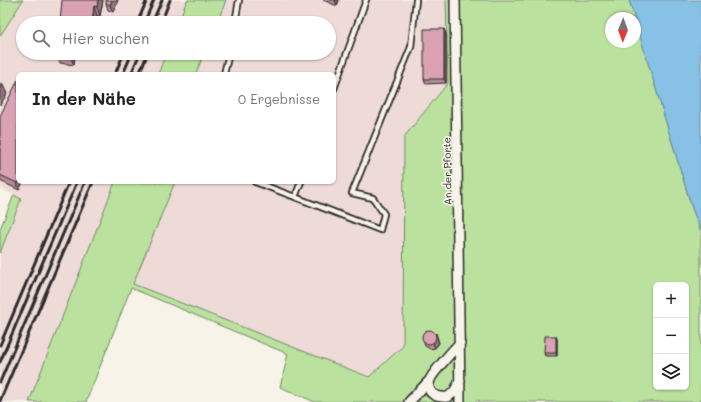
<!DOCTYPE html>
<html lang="de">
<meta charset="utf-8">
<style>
:root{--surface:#fff;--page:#f2f2f2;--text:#202124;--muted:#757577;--line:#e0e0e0}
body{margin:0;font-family:Mali,sans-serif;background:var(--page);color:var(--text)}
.controls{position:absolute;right:12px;bottom:12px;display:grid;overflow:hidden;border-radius:6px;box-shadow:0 1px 3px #0004}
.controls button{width:36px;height:36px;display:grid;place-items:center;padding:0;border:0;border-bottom:1px solid var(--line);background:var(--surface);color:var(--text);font:20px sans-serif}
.compass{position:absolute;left:605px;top:12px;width:36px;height:36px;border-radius:50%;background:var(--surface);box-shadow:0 1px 3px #0004;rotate:181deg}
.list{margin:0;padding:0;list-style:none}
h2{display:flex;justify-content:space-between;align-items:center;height:52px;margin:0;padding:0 16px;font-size:17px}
h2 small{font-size:13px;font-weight:400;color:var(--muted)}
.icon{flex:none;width:22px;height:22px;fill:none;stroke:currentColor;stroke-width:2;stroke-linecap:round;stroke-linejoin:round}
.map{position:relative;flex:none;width:701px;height:402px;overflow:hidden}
.search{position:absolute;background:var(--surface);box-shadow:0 1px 3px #0004;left:16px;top:16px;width:320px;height:44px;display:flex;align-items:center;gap:10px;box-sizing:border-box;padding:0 14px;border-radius:22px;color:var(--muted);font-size:15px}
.panel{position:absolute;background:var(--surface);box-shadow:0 1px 3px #0004;left:16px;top:72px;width:320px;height:112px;border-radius:6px}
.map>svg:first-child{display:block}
.built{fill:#eedbd8}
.green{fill:#bae29e;stroke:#728664;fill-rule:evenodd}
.water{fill:#87c1e6;stroke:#62859b}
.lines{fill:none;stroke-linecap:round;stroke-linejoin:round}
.lane-casing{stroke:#2b2b2b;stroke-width:8}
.street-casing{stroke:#2b2b2b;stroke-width:12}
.lane{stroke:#f7f3e8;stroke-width:4.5}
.street{stroke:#f7f3e8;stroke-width:9}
.rail{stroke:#2b2b2b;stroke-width:3}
.wall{fill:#bb8b9a;stroke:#2b2b2b}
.shaded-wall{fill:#99717d;stroke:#2b2b2b}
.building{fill:#daa2b3;stroke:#2b2b2b}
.labels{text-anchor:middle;stroke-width:3.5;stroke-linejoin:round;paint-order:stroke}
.street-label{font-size:10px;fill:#2b2b2b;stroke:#f7f3e8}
</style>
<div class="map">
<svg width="701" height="402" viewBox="0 0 701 402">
<rect width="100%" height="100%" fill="#f7f3e8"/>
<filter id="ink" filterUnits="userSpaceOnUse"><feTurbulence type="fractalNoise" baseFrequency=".025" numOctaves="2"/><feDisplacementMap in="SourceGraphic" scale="8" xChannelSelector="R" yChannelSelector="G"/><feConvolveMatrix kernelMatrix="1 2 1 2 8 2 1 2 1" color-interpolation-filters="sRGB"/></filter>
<g filter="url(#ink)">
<path class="built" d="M23,0h164l-9,23h-155v30h143l-8,21h-140v108h97l-86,220h-29v-149l21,-54 -21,-11v-152z
M226,0h220l2,83 -44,54 -1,209 -34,31 -236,-93 42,-102h159v-108h-138l8,-21h125v-30h-112z"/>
<path class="green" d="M0,0h23l-23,36z
M187,0h39l-9,23h-39z
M446,0h183l6,18h-24v24h24v-23l57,189 9,23v171h-222v-2l-5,2h-159l-35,-15 8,-33 -157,-66 -45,114h-57l86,-220h60l-42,102 236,93 34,-31 1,-209 44,-54zM656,285h30v102h-30z
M166,53h38l-8,21h-38z
M14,195l7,4 -21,54v-24z"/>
<path class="water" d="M629,0h72v231l-9,-23z"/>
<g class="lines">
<g class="lane-casing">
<path id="lane" d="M235,23l4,-23
M224,74l5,-21
M334,89l32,-89
M255,182l40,15
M301,182l-6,15 85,33 4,-16 -11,-16 -21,-5 59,-146 5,-47"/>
</g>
<g class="street-casing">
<path id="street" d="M455,0l5,402
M460,343c-6,6 -29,32 -30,37 -5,14 7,18 18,17l6,-5 6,-11
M409,402l21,-22"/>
</g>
<use href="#lane" class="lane"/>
<use href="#street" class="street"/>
<path class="rail" d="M137,23l10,-23
M144,23l10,-23
M152,23l10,-23
M161,23l9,-23
M115,74l9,-21
M123,74l9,-21
M131,74l9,-21
M139,74l9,-21
M0,345l69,-163
M0,362l77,-180
M0,382l85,-200
M0,401l93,-219"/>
</g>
<path class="wall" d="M103,0l-3,16h-3l-1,7h-36z
M118,0l-5,12 -5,-2 -2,-7z
M323,0h16l-2,6z
M444,29l2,5v49l-20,1 -2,-5z
M57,53h18l-1,12 -14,-2 -3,-7z
M75,53h12v2z
M0,116l18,66h5l-4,8 -19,-9z
M556,336l1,3v17h-12l-1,-3z
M437,337l2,6 -4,5 -5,1 -5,-3 -2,-5z"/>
<path class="shaded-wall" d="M98,0h5l-3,16 -3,-9z
M112,0h6l-5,12 -3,-7z
M335,0h4l-2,6z
M94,6l3,10 -1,7h-4z
M444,29l2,5v49l-2,-4z
M72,53h3l-1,12 -3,-7z
M3,85l4,9 -7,11v-15z
M18,180v2h5l-4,8 -2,-7z
M436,333l3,10 -4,5 -2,-5z
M556,336l1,3v17l-1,-3z"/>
<path class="building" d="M62,0h36l-1,7 -3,-1 -2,17h-32z
M106,0h6l-2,5 -4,-2z
M424,29h20v50h-20z
M57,53h15l-1,5 -14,-2z
M18,80v100l-1,3 -17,-8v-59z
M0,83l3,2 -3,5z
M422 337a7 7 0 1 1 14 0a7 7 0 1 1-14 0Z
M545,336h11v17h-12z"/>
</g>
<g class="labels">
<g class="street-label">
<text transform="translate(447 171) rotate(-91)" y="4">An der Pforte</text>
</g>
</g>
</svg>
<div class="controls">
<button>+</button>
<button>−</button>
<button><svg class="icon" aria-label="layers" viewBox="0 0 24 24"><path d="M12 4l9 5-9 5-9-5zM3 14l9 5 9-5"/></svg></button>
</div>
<svg class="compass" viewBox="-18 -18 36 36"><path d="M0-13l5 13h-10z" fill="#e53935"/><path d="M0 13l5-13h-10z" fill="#757577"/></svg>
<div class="search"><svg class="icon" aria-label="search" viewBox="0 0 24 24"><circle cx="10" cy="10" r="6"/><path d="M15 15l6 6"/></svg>Hier suchen</div>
<section class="panel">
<h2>In der Nähe<small>0 Ergebnisse</small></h2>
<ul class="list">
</ul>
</section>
</div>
